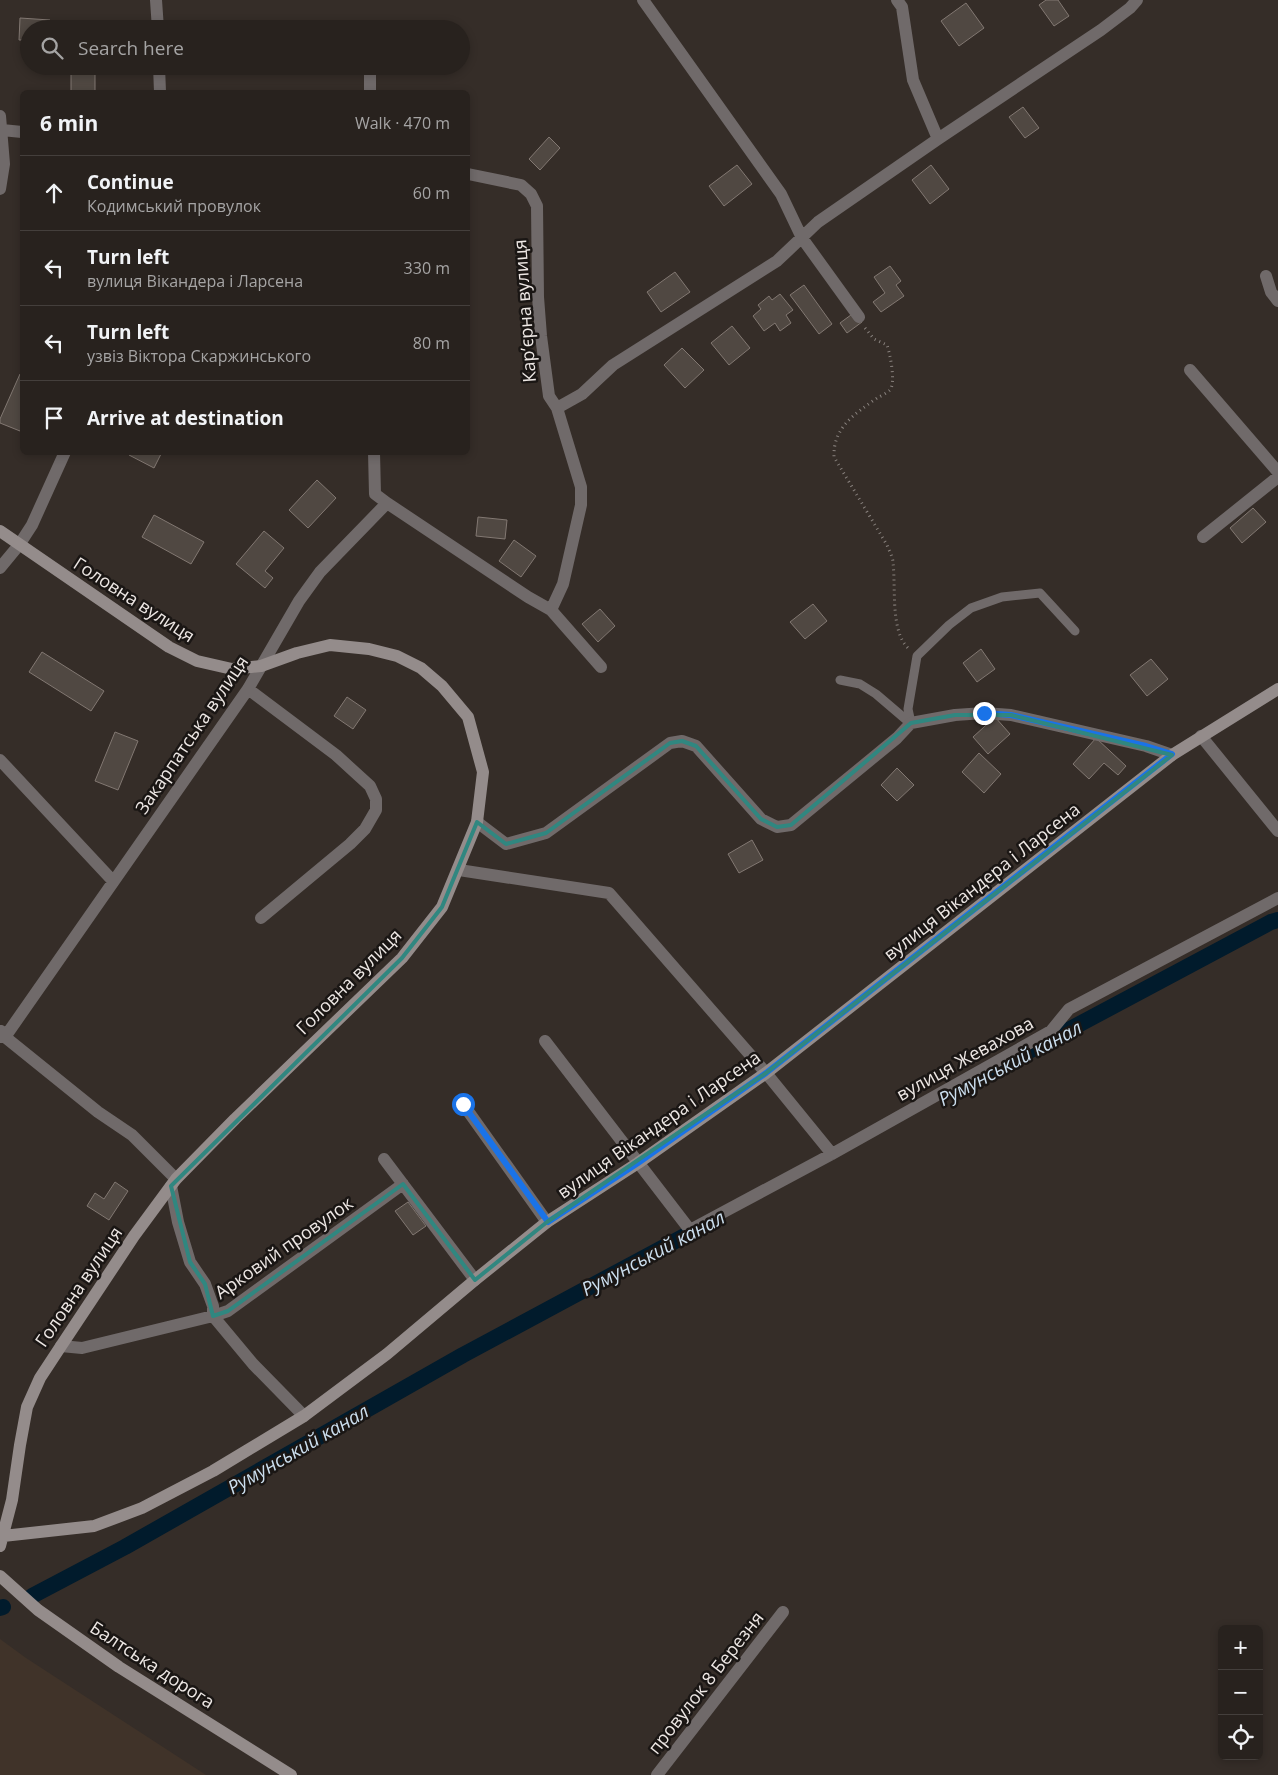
<!DOCTYPE html>
<meta charset="utf-8">
<style>
:root{--surface:#28221e;--page:#302a27;--text:#f1f3f6;--muted:#a5a4a4;--line:#443f3c}
body{margin:0;font-family:"Open Sans",sans-serif;background:var(--page);color:var(--text)}
.controls{position:absolute;right:15px;bottom:15px;display:grid;overflow:hidden;border-radius:8px;box-shadow:0 2px 8px #0003}
.controls button{width:45px;height:45px;display:grid;place-items:center;padding:0;border:0;border-bottom:1px solid var(--line);background:var(--surface);color:var(--text);font:25px sans-serif}
.stop{position:absolute;width:15px;height:15px;margin:-11px;border:4px solid #1a73e8;border-radius:50%;background:#fff}
.stop.end{background:#1a73e8;border-color:#fff;box-shadow:0 1px 5px #0008}
.list{margin:0;padding:0;list-style:none}
h2{display:flex;justify-content:space-between;align-items:center;height:65px;margin:0;padding:0 20px;font-size:21px}
h2 small{font-size:16px;font-weight:400;color:var(--muted)}
.list li{display:grid;grid-template-columns:32px 1fr auto;gap:15px;align-items:center;box-sizing:border-box;height:75px;padding:0 20px;border-top:1px solid var(--line)}
.list b{display:block;font-size:19px;white-space:nowrap}
.list p{margin:0;font-size:16px;white-space:nowrap;color:var(--muted)}
.list em{font-size:16px;font-style:normal;color:var(--muted)}
.icon{flex:none;width:28px;height:28px;fill:none;stroke:currentColor;stroke-width:2;stroke-linecap:round;stroke-linejoin:round}
.map{position:relative;flex:none;width:1278px;height:1775px;overflow:hidden}
.search{position:absolute;background:var(--surface);box-shadow:0 2px 8px #0003;left:20px;top:20px;width:450px;height:55px;display:flex;align-items:center;gap:12px;box-sizing:border-box;padding:0 18px;border-radius:28px;color:var(--muted);font-size:19px}
.panel{position:absolute;background:var(--surface);box-shadow:0 2px 8px #0003;left:20px;top:90px;width:450px;height:365px;border-radius:8px}
.map>svg:first-child{display:block}
.built{fill:#403329}
.lines{fill:none;stroke-linecap:round;stroke-linejoin:round}
.canal{stroke:#011b2c;stroke-width:16}
.building{fill:#504842;stroke:#827872}
.path{stroke:#8a837f;stroke-width:3;stroke-dasharray:1 4;stroke-linecap:butt}
.lane{stroke:#706a6a;stroke-width:9}
.street{stroke:#706a6a;stroke-width:12}
.secondary{stroke:#948c8b;stroke-width:12}
.route{stroke:#1a73e8;stroke-width:6}
.marked{fill:none;stroke:#308780;stroke-width:4;stroke-linejoin:round}
.labels{text-anchor:middle;stroke-width:5;stroke-linejoin:round;paint-order:stroke}
.street-label{font-size:18px;fill:#ede7e4;stroke:#1a1614}
.water-label{font-size:19px;font-style:italic;fill:#cbdeee;stroke:#1a1614}
</style>
<div class="map">
<svg width="1278" height="1775" viewBox="0 0 1278 1775">
<rect width="100%" height="100%" fill="#352d28"/>
<path class="built" d="M0,1639l26,19 180,117h-206z"/>
<g class="lines">
<path class="canal" d="M984,1075l287,-153 7,-2
M32,1596l93,-49 338,-192 242,-130
M0,1608l3,-1"/>
</g>
<path class="building" d="M1046,0h12l11,16 -15,10 -15,-21z
M966,3l18,25 -25,18 -18,-25z
M20,18l30,2v9h-21v11h-10z
M71,66h24v26h-24z
M1023,107l16,21 -14,10 -16,-21z
M549,137l11,11 -20,22 -11,-11z
M737,165l15,19 -28,22 -15,-20z
M931,165l18,24 -19,15 -18,-24z
M890,266l11,15 -5,4 8,11 -23,16 -8,-10 12,-9 -11,-16z
M675,272l15,20 -29,20 -14,-20z
M804,285l28,39 -13,10 -29,-39z
M780,294l13,16 -7,5 5,8 -11,8 -5,-8 -11,8 -11,-15 8,-7 -3,-4 11,-9 3,4z
M855,312l7,10 -15,11 -7,-10z
M732,326l18,22 -21,17 -18,-22z
M682,348l22,22 -19,18 -21,-23z
M20,374l2,1v50l-2,6 -20,-8v-4z
M131,452h31l-8,16 -25,-13z
M317,480l19,18 -28,30 -19,-18z
M1253,508l13,14 -24,21 -12,-15z
M154,515l50,27 -13,22 -49,-27z
M478,517l29,3 -2,19 -29,-3z
M264,531l20,17 -19,23 8,7 -8,10 -29,-24z
M514,540l22,16 -15,21 -22,-16z
M813,604l14,17 -22,18 -15,-17z
M600,609l15,17 -17,16 -16,-18z
M981,649l14,20 -18,13 -14,-19z
M42,652l62,39 -13,20 -62,-39z
M1151,659l17,20 -21,17 -17,-21z
M347,697l19,13 -13,19 -19,-13z
M995,717l15,17 -22,20 -15,-17z
M115,732l23,9 -20,49 -23,-9z
M1096,738l30,28 -8,9 -14,-12 -15,16 -16,-15z
M979,753l22,21 -17,19 -22,-21z
M897,768l17,17 -17,16 -16,-16z
M752,840l11,20 -24,13 -11,-19z
M115,1182l13,9 -19,29 -22,-14 8,-13 9,6z
M408,1202l18,24 -13,9 -18,-24z"/>
<g class="lines">
<path class="path" d="M865,328l9,11 13,6c3,8 9,38 3,45 -3,3 -9,6 -13,8 -22,16 -44,29 -43,59l53,88c2,6 6,12 6,18 3,25 -3,69 16,86"/>
<path class="lane" d="M840,680l20,4 16,10 34,29
M911,723l-3,-14 9,-53 32,-31 22,-17 31,-11 38,-4 35,38"/>
<path class="street" d="M156,0l2,29
M643,0l138,194 21,44 57,79
M897,0l5,7 11,73 25,59
M159,66l1,26
M370,92v-26
M0,116l4,48 -4,25
M2,130l20,2
M468,174l53,11 10,9 6,12 1,91 3,39 8,60 8,12 24,79v18l-18,79 -12,26
M1266,276l5,16 7,9
M1190,370l88,102
M557,408l25,-14 31,-29 164,-104 41,-39 120,-83 163,-109 29,-22 7,-8
M387,503l141,94 23,13 50,57
M1203,537l75,-60
M0,568l19,-23 13,-20 33,-73
M248,689l88,66 34,31 6,13v11l-11,19 -15,15 -89,74
M1201,736l77,95
M0,760l113,121
M477,822l29,22 40,-11 124,-90 12,-2 14,5 65,73 16,8 14,-2 106,-87 14,-15 44,-8 29,-2 27,2 135,31 26,9
M459,870l150,23 157,180 66,81
M1,1031l4,6 93,75 34,23 44,44
M0,1037h5l243,-348 51,-88 21,-29 67,-69 -12,-9 -1,-42
M545,1041l145,189 142,-76 219,-123 18,-22 209,-111
M463,1104l84,118
M384,1159l91,121
M171,1186l7,36 12,40 15,22 8,22v10l40,48 51,52
M61,1346l21,2 131,-32 15,-5 175,-127
M657,1775l126,-163"/>
<path class="secondary" d="M0,531l169,116 28,14 35,8 29,-3 36,-13 33,-8 39,4 28,7 24,12 21,18 26,31 15,55 -6,50 -35,85 -40,51 -167,161 -59,60 -42,57 -73,110 -21,32 -13,29 -7,38 -8,55 -12,46
M3,1536l91,-10 48,-18 71,-37 91,-55 83,-62 88,-74 72,-58 91,-59 128,-90 406,-318 106,-66
M0,1576l38,34 81,57 172,108"/>
</g>
<g class="lines">
<path class="route" d="M463,1104l85,118 90,-59 128,-90 406,-319 -26,-8 -135,-31 -27,-2"/>
</g>
<path class="marked" d="M955,715h56l161,40 -406,318 -219,149 -72,58 -72,-96 -175,127 -15,5 -8,-32 -15,-22 -19,-76 231,-228 40,-51 35,-85 29,22 40,-11 124,-90 12,-2 14,5 65,73 16,8 14,-2 120,-102z"/>
<g class="labels">
<g class="street-label">
<text transform="translate(525 311) rotate(-94)" y="6">Карʼєрна вулиця</text>
<text transform="translate(134 600) rotate(33)" y="6">Головна вулиця</text>
<text transform="translate(192 735) rotate(-56)" y="6">Закарпатська вулиця</text>
<text transform="translate(982 882) rotate(-38)" y="6">вулиця Вікандера і Ларсена</text>
<text transform="translate(349 982) rotate(-45)" y="6">Головна вулиця</text>
<text transform="translate(965 1059) rotate(-29)" y="6">вулиця Жевахова</text>
<text transform="translate(659 1125) rotate(-35)" y="6">вулиця Вікандера і Ларсена</text>
<text transform="translate(284 1248) rotate(-35)" y="6">Арковий провулок</text>
<text transform="translate(79 1287) rotate(-56)" y="6">Головна вулиця</text>
<text transform="translate(152 1665) rotate(33)" y="6">Балтська дорога</text>
<text transform="translate(706 1683) rotate(-52)" y="6">провулок 8 Березня</text>
</g>
<g class="water-label">
<text transform="translate(1010 1063) rotate(-28)" y="7">Румунський канал</text>
<text transform="translate(653 1253) rotate(-28)" y="7">Румунський канал</text>
<text transform="translate(298 1449) rotate(-30)" y="7">Румунський канал</text>
</g>
</g>
</svg>
<div class="controls">
<button>+</button>
<button>−</button>
<button><svg class="icon" aria-label="locate" viewBox="0 0 24 24"><circle cx="12" cy="12" r="6"/><path d="M12 2v4M12 18v4M2 12h4M18 12h4"/></svg></button>
</div>
<div class="stop" style="left:463px;top:1104px"></div>
<div class="stop end" style="left:984px;top:713px"></div>
<div class="search"><svg class="icon" aria-label="search" viewBox="0 0 24 24"><circle cx="10" cy="10" r="6"/><path d="M15 15l6 6"/></svg>Search here</div>
<section class="panel">
<h2>6 min<small>Walk · 470 m</small></h2>
<ul class="list">
<li><svg class="icon" aria-label="ahead" viewBox="0 0 24 24"><path d="M12 20V5M6 11l6-6 6 6"/></svg><div><b>Continue</b><p>Кодимський провулок</p></div><em>60 m</em></li>
<li><svg class="icon" aria-label="left" viewBox="0 0 24 24"><path d="M17 20v-9H6M10 6l-5 5 5 5"/></svg><div><b>Turn left</b><p>вулиця Вікандера і Ларсена</p></div><em>330 m</em></li>
<li><svg class="icon" aria-label="left" viewBox="0 0 24 24"><path d="M17 20v-9H6M10 6l-5 5 5 5"/></svg><div><b>Turn left</b><p>узвіз Віктора Скаржинського</p></div><em>80 m</em></li>
<li><svg class="icon" aria-label="arrive" viewBox="0 0 24 24"><path d="M6 21V4h12l-3 4 3 4H6"/></svg><div><b>Arrive at destination</b></div></li>
</ul>
</section>
</div>
